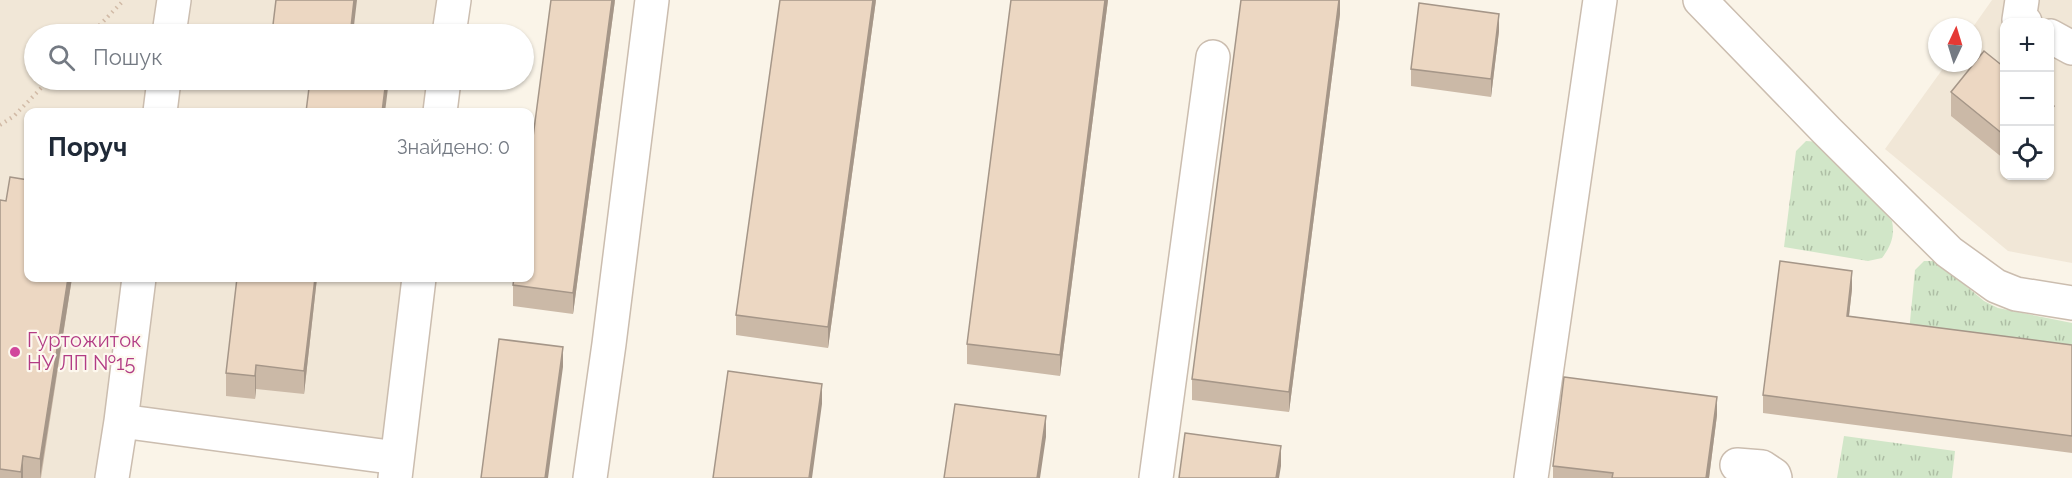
<!DOCTYPE html>
<html lang="uk">
<meta charset="utf-8">
<style>
:root{--surface:#fff;--page:#f6f6f7;--text:#1f2937;--muted:#747a83;--line:#e0e1e3}
body{margin:0;font-family:Raleway,sans-serif;background:var(--page);color:var(--text)}
.controls{position:absolute;right:18px;top:18px;display:grid;overflow:hidden;border-radius:12px;box-shadow:0 2px 4px #0004}
.controls button{width:54px;height:54px;display:grid;place-items:center;padding:0;border:0;border-bottom:2px solid var(--line);background:var(--surface);color:var(--text);font:30px sans-serif}
.compass{position:absolute;left:1928px;top:18px;width:54px;height:54px;border-radius:50%;background:var(--surface);box-shadow:0 2px 4px #0004;rotate:4deg}
.list{margin:0;padding:0;list-style:none}
h2{display:flex;justify-content:space-between;align-items:center;height:78px;margin:0;padding:0 24px;font-size:26px}
h2 small{font-size:20px;font-weight:400;color:var(--muted)}
.icon{flex:none;width:33px;height:33px;fill:none;stroke:currentColor;stroke-width:2;stroke-linecap:round;stroke-linejoin:round}
.map{position:relative;flex:none;width:2072px;height:478px;overflow:hidden}
.search{position:absolute;background:var(--surface);box-shadow:0 2px 4px #0004;left:24px;top:24px;width:510px;height:66px;display:flex;align-items:center;gap:15px;box-sizing:border-box;padding:0 21px;border-radius:33px;color:var(--muted);font-size:22px}
.panel{position:absolute;background:var(--surface);box-shadow:0 2px 4px #0004;left:24px;top:108px;width:510px;height:174px;border-radius:12px}
.map>svg:first-child{display:block}
.residential{fill:#f1e7d7;fill-rule:evenodd}
.grass{fill:url(#grass-tufts)}
.lines{fill:none;stroke-linecap:round;stroke-linejoin:round}
.minor-casing{stroke:#cbbdaf;stroke-width:36}
.path{stroke:#d1baa6;stroke-width:4;stroke-dasharray:1.5 4.5;stroke-linecap:butt}
.minor{stroke:#fff;stroke-width:33}
.wall{fill:#cbb9a7}
.shaded-wall{fill:#a59688}
.building{fill:#ecd7c2;stroke:#a59688;stroke-width:1.5}
.hotel-dot{fill:#d1479c;stroke:#fdf8ee;stroke-width:2}
.labels{text-anchor:middle;stroke-width:4.5;stroke-linejoin:round;paint-order:stroke}
.hotel-label{font-size:20px;fill:#b23c85;stroke:#fdf8ee;text-anchor:start}
</style>
<div class="map">
<svg width="2072" height="478" viewBox="0 0 2072 478">
<defs>
<pattern id="grass-tufts" width="24" height="20" patternUnits="userSpaceOnUse" patternTransform="scale(1.5)"><rect width="24" height="20" fill="#d1e6c8"/><path d="M3 7l-1-3M5 7V3M7 7l1-3M15 17l-1-3M17 17v-4M19 17l1-3" fill="none" stroke="#aebea5"/></pattern>
</defs>
<rect width="100%" height="100%" fill="#faf4e8"/>
<path class="residential" d="M0,0h443l-4,34h-405v46h400l-4,32h-402v166h382l-24,192 -276,-41 -7,49h-103z
M1992,0h80v263l-64,-12 -123,-102 62,-86h26v-36zM2004,22h46v154h-46z"/>
<path class="grass" d="M1806,141l14,1 72,79c3,15 -1,25 -10,37l-14,3 -84,-14 12,-96z
M1924,261h12l48,40 14,7 74,15v31l-163,-22 6,-62z
M1844,436l111,15 -3,27h-115z"/>
<g class="lines">
<g class="minor-casing">
<path id="minor" d="M1700,0l127,131 122,121 47,34 20,8 56,9
M2022,0l-3,20 6,2
M169,34l5,-34
M449,34l5,-34
M2050,36l22,12
M160,112l4,-32
M440,112l4,-32
M139,278l-18,143 276,37
M1737,465l25,2 12,8 1,3
M112,478l9,-57
M395,478l24,-200
M590,478l19,-134 43,-344
M1156,478l57,-421
M1531,478l69,-478"/>
</g>
<path class="path" d="M91,34l33,-34
M0,125l14,-9 35,-36"/>
<use href="#minor" class="minor"/>
</g>
<path class="wall" d="M615,0l-42,314 -60,-8v-21z
M876,0l-48,348 -92,-13v-20z
M1011,0h97l-48,376 -93,-12v-20z
M1340,0v14l-51,398 -97,-12v-21z
M1499,31l-8,66 -80,-11v-17z
M2004,67v92l-53,-43v-24z
M0,200l28,78h44l-31,200h-41z
M237,278h80l-13,116 -48,-5 -1,10 -29,-3v-23z
M1852,289l-3,27 223,29v108l-309,-40v-18z
M1717,415l-8,63h-156v-12z"/>
<path class="shaded-wall" d="M354,0h3l-4,34 -2,-7z
M612,0h3l-42,314v-21z
M873,0h3l-48,348v-21z
M1105,0h3l-48,376v-21z
M1339,0h1v14l-51,398v-20z
M1499,14v17l-8,66v-18z
M386,80h3l-4,32h-3z
M2054,106v24l-5,6v-24z
M1852,271v18l-5,44v-17z
M68,278h4l-32,200v-19z
M315,278h2l-13,116v-23z
M563,347v20l-15,111h-3z
M256,365v24l-1,10v-23z
M822,384v20l-10,74h-3z
M1717,397v18l-8,63h-3z
M1046,416v21l-6,41h-3z
M1281,446v20l-2,12h-3z
M23,456v22h-2v-6z"/>
<path class="building" d="M276,0h78l-3,27 40,5v2h-108l-11,-1z
M551,0h61l-39,293 -60,-8 1,-7h16v-118z
M780,0h93l-45,327 -92,-12z
M1011,0h94l-45,355 -93,-11z
M1241,0h98l-50,392 -97,-13z
M1419,3l80,11 -8,65 -80,-10z
M1984,51l20,16v68l-53,-43z
M310,80h76l-4,32h-76z
M2049,102l5,4 -5,6z
M10,177l18,3v98h40l-28,181 -17,-3 -2,16 -21,-3v-269l6,1z
M1780,261l72,10 -5,45 225,29v91l-309,-41z
M237,278h78l-11,93 -48,-6 -1,11 -29,-3z
M499,339l64,8 -18,131h-64z
M728,371l94,13 -13,94h-96z
M1564,377l153,20 -11,81h-94l1,-5 -60,-7z
M955,404l91,12 -9,62h-93z
M1185,433l96,13 -5,32h-97z"/>
<circle class="hotel-dot" cx="15" cy="352" r="6"/>
<g class="labels">
<g class="hotel-label">
<text x="27" y="347">Гуртожиток<tspan x="27" dy="23">НУ ЛП №15</tspan></text>
</g>
</g>
</svg>
<div class="controls">
<button>+</button>
<button>−</button>
<button><svg class="icon" aria-label="locate" viewBox="0 0 24 24"><circle cx="12" cy="12" r="6"/><path d="M12 2v4M12 18v4M2 12h4M18 12h4"/></svg></button>
</div>
<svg class="compass" viewBox="-18 -18 36 36"><path d="M0-13l5 13h-10z" fill="#e53935"/><path d="M0 13l5-13h-10z" fill="#747a83"/></svg>
<div class="search"><svg class="icon" aria-label="search" viewBox="0 0 24 24"><circle cx="10" cy="10" r="6"/><path d="M15 15l6 6"/></svg>Пошук</div>
<section class="panel">
<h2>Поруч<small>Знайдено: 0</small></h2>
<ul class="list">
</ul>
</section>
</div>
